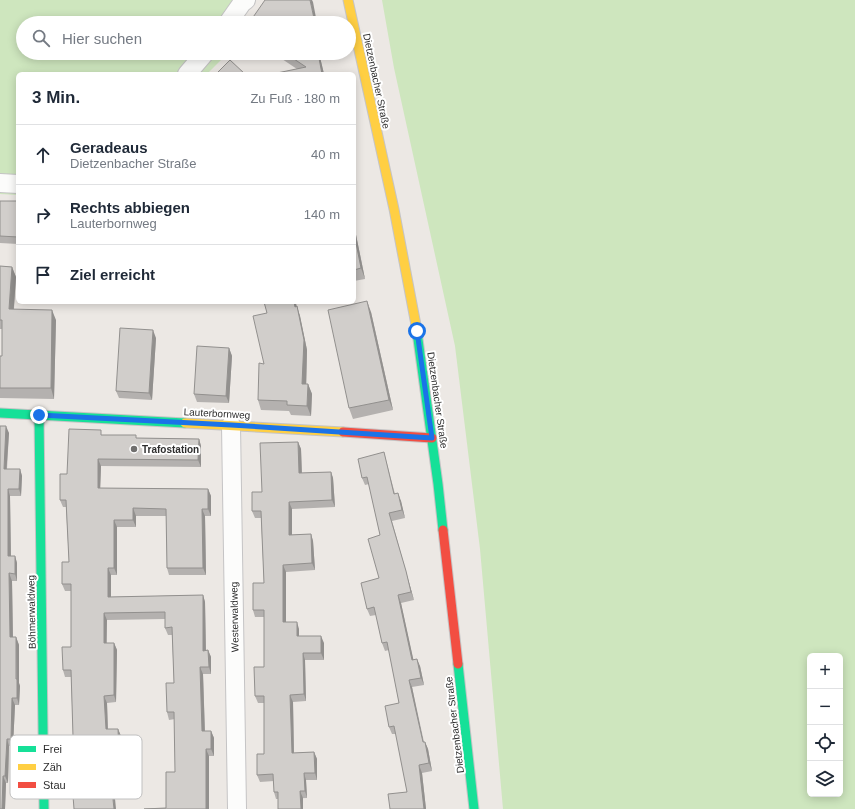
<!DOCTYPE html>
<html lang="de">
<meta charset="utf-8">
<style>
:root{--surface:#fff;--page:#f6f6f7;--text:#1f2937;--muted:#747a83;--line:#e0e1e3}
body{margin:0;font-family:Helvetica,sans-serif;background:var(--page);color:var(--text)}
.controls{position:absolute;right:12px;bottom:12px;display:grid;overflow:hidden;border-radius:6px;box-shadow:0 2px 10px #0003}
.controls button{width:36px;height:36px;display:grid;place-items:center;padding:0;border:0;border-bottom:1px solid var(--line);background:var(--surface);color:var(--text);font:20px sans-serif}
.stop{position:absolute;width:12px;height:12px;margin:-9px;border:3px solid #1a73e8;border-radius:50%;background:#fff}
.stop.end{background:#1a73e8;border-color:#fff;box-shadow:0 1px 4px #0008}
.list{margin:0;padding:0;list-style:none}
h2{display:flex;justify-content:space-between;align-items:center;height:52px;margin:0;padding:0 16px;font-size:17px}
h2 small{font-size:13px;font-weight:400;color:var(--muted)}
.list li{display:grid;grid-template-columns:26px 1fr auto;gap:12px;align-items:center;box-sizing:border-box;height:60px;padding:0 16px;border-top:1px solid var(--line)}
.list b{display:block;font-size:15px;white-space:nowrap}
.list p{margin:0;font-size:13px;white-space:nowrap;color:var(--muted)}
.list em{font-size:13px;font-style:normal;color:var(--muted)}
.icon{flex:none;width:22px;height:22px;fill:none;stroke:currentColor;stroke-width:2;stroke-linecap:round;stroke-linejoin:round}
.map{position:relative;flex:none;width:855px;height:809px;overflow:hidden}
.search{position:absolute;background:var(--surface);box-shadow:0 2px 10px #0003;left:16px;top:16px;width:340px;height:44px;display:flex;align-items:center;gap:10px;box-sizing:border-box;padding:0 14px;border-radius:22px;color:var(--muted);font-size:15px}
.panel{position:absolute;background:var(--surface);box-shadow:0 2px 10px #0003;left:16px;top:72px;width:340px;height:232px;border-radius:6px}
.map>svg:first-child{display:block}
.green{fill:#cee6be;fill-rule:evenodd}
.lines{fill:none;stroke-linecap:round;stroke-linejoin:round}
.street-casing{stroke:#c5c4c5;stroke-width:20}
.fast-casing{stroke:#c5c4c5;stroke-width:11}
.slow-casing{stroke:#c5c4c5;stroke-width:11}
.jam-casing{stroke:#c5c4c5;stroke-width:11}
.street{stroke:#fcfcfb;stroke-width:18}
.fast{stroke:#16e098;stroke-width:9}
.slow{stroke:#ffcf43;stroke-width:9}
.jam{stroke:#f24e42;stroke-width:9}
.wall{fill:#b4b1af}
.shaded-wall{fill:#92908e}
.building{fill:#d1cecb;stroke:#92908e}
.route{stroke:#1a73e8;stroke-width:5}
.poi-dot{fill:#706f6e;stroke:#fff;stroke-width:1.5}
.labels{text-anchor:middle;stroke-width:4;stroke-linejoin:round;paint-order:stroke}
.street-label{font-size:10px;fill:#2e2e2e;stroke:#fff}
.poi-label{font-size:10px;font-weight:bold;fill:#2e2e2e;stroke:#fff;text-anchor:start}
.key{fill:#fff;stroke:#c0c0c0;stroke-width:1}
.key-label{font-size:11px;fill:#2e2e2e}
</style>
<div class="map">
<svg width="855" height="809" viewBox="0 0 855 809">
<rect width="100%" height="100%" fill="#ece8e4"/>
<path class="green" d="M0,0h235l-3,23h-209v30h205l-21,21h-189v121l-18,-1z
M382,0h473v809h-352l-23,-260 -25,-203 -61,-278zM810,656h30v138h-30z"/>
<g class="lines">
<g class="street-casing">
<path id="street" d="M228,23l14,-20 4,-3
M187,74l18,-21
M0,183l18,1
M231,425l6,384"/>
</g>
<g class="fast-casing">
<path id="fast" d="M416,325l22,159 5,46
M0,413l185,10
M39,415l5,394
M458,664l16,145"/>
</g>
<g class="slow-casing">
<path id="slow" d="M348,0l46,209 22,116
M185,423l158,9"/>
</g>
<g class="jam-casing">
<path id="jam" d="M343,432l89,6
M443,530l15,134"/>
</g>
<use href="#street" class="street"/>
<use href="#fast" class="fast"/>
<use href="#slow" class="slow"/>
<use href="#jam" class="jam"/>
</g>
<path class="wall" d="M273,53h46l5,21 -27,-5z
M0,201h18v43l-18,-1z
M354,225l11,54 -11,2z
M0,266l12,1 4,10 -2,32 42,11 -2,79 -54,-1v-42h2v-27h-2z
M264,302h32v4l4,10 7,34 -1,34h2l4,10 -1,22 -20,-1 -2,-4 -28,-1 -3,-10 6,-36 3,-51z
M371,312l22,98 -40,9 -4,-11z
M156,338l-4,62 -33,-2 -3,-7z
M229,348l3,8 -3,47 -32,-1 -3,-8z
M0,426l9,7 -2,36h13l2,7 -1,20h-11l1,60h4l2,7v18h-5l1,56h3l3,8v38l1,3 -1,19h-4l-2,41h-4l-1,37h-2l-1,26h-5z
M103,435l34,3 62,1 2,7v21l-100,-1 -1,22 108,1 3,7v20h-6l1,59h-37l-2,-7 -1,-52h-30v11h-19v48h-6v22l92,-2 2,7 1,48h2l3,7v17h-8l2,57h6l3,7v18h-5v53h-65l22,-1 9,-36v-53l-6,1 -2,-8 7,-29 -2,-48h-4l-3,-7v-9l-58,1v23h7l3,7 -1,52 -9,1 1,26h10l3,7 1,51 -8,1 -44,-25h-1l-3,-7 7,-20 -2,-59h-6l-2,-7 8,-23v-56h-6l-3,-7 7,-22 -3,-55h-3l-3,-7 7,-26z
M298,442l3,7 1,24 29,-1 2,6 2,29 -43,2v26l19,-1 2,7 2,29 -29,2v50l13,7v7l25,7v17h-19l1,41 -13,1 1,51 20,-1 3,7v21h-11l1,18 -31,1 -2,-7v-11l-14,1 -3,-7 7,-21v-51h-6l-3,-7 9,-29v-50h-9l-2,-7 11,-27 -3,-65h-6l-3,-7 10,-19z
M384,452l2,8 9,34 6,7 4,17 -13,3 16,58 6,21 -13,3 12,56 7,7 4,19 -12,2 12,55h1l3,7 4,22 -10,2 4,36h-36l17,-17 -11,-58h-4l-3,-7 10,-24 -10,-53 -4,1 -3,-8 -6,-28 -6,1 -3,-7 12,-31 1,-43 -11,-51 -4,1 -3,-7z"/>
<path class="shaded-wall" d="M310,0h2l1,2 4,21h-2z
M318,53h1l5,21h-2z
M354,225l11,54 -4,-11 -7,-35z
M12,267l4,10 -3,42 -4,-10z
M367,301l4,11 22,98 -4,-10z
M294,302h2l2,15 -3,-10z
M297,306l3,10 7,34 -1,44 -4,-10z
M52,310l4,10 -2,79 -3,-11z
M153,330l3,8 -4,62 -3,-7z
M229,348l3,8 -3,47 -3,-7z
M308,384l4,10 -1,22 -4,-10z
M6,426l3,7 -3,43 -2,-7z
M199,439l2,7v21l-3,-7z
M298,442l3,7 1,31 -3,-7z
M98,459l3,7 -1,29 -2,-7z
M20,469l2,7 -1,20 -2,-7z
M331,472l2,6 2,29 -3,-7z
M8,489l2,7 1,67 -3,-7z
M208,489l3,7v20l-3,-7z
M398,493l3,8 4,17 -3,-8z
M289,502l3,7v33l-3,-7z
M133,508l3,8v11l-3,-7z
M202,509l3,7 1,59 -3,-7z
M389,513l19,66 6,21 -3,-8z
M114,520l3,7v48l-3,-7z
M311,534l2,7 2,29 -3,-7z
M15,556l2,7v18l-2,-7z
M283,565l3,7v57l-3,-7z
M108,568l3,7v30l-3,-8z
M9,573l3,8 1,64 -3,-8z
M203,595l2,7 1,56 -3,-7z
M398,595l3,8 14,64 -3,-7z
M104,613l3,7 -1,30 -2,-7z
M297,622l2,7v14l-2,-7z
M321,636l3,7v17l-3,-7z
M16,637l3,8v38l1,3 -1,19 -2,-7z
M114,643l3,7 -1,52 -2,-7z
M208,650l3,7v17l-2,-7z
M303,653l2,7 1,41 -2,-7z
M417,659l3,7 4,19 -3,-7z
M200,667l3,7 2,64 -3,-7z
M409,680l3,7 13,63 -2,-8z
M290,695l3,7 1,58 -2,-7z
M104,696l3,7 1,33 -2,-7z
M12,698l3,7 -2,41 -2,-7z
M118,729l3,7 1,51 -2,-7z
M211,731l3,7v18l-3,-7z
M7,739l2,7 -1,37 -3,-7z
M425,742l3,7 4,22 -3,-8z
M206,749l3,7v53h-3z
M314,752l3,7v21l-2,-7z
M419,765l3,8 4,36h-2z
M304,773l2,7 1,18 -2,-7z
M3,776l3,7 -1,26h-3z
M111,780l3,8 2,21h-2z
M300,791l3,7v11h-2z"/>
<path class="building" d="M265,0h45l5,23h-66z
M285,53h33l4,21h-44l-1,-1 29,-6z
M230,60l15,14h-29z
M0,201h18v36l-18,-1z
M354,233l7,35 -7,2z
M0,266l12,1 -3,42 43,1 -1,78h-51v-32h2v-36h-2z
M367,301l22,99 -40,8 -21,-98z
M264,302h30l1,5 2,-1 7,34 -2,44h6l-1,22 -20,-1v-4l-29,-1 1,-37 5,1 -11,-48 14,-3z
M120,328l33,2 -4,63 -33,-2z
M197,346l32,2 -3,48 -32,-2z
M0,426h6l-2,43h16l-1,20h-11v67h7v18l-6,-1 1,64h6v42h1v19h-5l-1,41h-4l-2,37h-2l-1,33h-2z
M69,429l32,1v5h35v3l63,1 -1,21 -100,-1v29l110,1v20h-6l1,59h-36l-1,-59 -33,-1v12h-19v48h-6v29l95,-2v56l5,-1 1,17h-9l2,64h9v18h-5v60h-62l22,-1v-36h9l-1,-60h-7l-1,-29h8l-2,-56 -7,1v-16l-61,1v30h10v52l-10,1 2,33h12l2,51h-9l3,29h-40l-4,-53h-4l-1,-20h8l-2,-66h-8l-1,-23h9v-63h-9v-22h7l-3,-62h-6v-26h7z
M298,442l1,31 32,-1 1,28 -43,2v33l22,-1 1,29 -29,2v57h14v14h24v17h-18l1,41 -14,1 2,58 22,-1 1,21h-11l1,18h-5l1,18h-23v-17h-4l-1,-18 -16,1v-21h7v-58h-9l-1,-29h10v-57h-11v-27h11l-3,-72h-9v-19h10l-2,-49z
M384,452l10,42 4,-1 4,17 -13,3 17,58 5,21 -13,3 14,65 5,-1 4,19 -12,2 14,62h2l4,21 -10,2 5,44h-34l-2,-15 19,-2 -13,-66 -5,1 -4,-21 14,-3 -12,-61 -5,1 -8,-36 -7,2 -6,-26 18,-5 -11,-39 12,-4 -13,-58 -5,1 -4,-19z"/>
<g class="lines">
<path class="route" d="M39,415l192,10 201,13 -15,-107"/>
</g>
<circle class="poi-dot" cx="134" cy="449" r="4"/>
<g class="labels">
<g class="street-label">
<text transform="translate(377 81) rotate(78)" y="4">Dietzenbacher Straße</text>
<text transform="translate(438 400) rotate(82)" y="4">Dietzenbacher Straße</text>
<text transform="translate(217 413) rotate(3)" y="4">Lauterbornweg</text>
<text transform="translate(31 612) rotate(-91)" y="4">Böhmerwaldweg</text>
<text transform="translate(234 617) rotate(-91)" y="4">Westerwaldweg</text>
<text transform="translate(454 725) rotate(-97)" y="4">Dietzenbacher Straße</text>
</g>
<g class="poi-label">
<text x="142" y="453">Trafostation</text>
</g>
</g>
<rect x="10" y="735" width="132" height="64" rx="6" class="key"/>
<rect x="18" y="746" width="18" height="6" fill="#16e098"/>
<rect x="18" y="764" width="18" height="6" fill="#ffcf43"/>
<rect x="18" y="782" width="18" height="6" fill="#f24e42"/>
<g class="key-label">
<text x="43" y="753">Frei</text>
<text x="43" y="771">Zäh</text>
<text x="43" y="789">Stau</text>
</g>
</svg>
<div class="controls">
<button>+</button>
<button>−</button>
<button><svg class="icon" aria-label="locate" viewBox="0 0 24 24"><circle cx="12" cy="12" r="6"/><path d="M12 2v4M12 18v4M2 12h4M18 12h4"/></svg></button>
<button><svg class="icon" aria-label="layers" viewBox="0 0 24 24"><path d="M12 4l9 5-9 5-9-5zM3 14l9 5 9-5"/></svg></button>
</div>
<div class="stop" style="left:417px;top:331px"></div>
<div class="stop end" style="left:39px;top:415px"></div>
<div class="search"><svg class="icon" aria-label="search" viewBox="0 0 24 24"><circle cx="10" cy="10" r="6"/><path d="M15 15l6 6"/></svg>Hier suchen</div>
<section class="panel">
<h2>3 Min.<small>Zu Fuß · 180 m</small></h2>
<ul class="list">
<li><svg class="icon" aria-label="ahead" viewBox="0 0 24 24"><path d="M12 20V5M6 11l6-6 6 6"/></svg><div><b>Geradeaus</b><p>Dietzenbacher Straße</p></div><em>40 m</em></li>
<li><svg class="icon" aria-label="right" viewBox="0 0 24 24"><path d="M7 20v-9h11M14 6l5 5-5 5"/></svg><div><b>Rechts abbiegen</b><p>Lauterbornweg</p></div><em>140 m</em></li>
<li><svg class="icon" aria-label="arrive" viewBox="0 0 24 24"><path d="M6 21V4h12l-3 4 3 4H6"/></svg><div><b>Ziel erreicht</b></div></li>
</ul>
</section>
</div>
